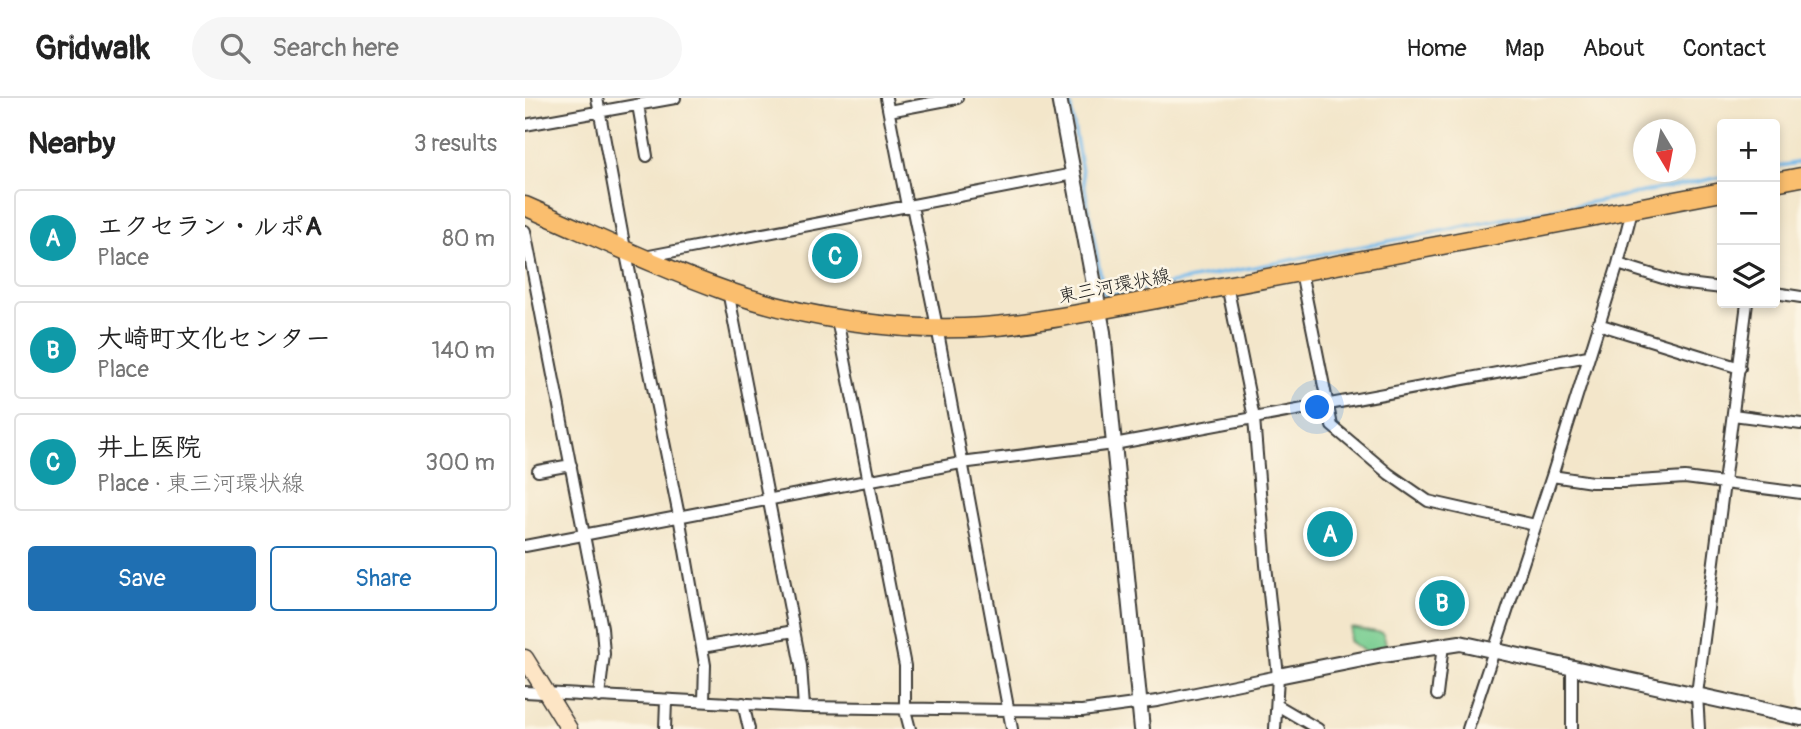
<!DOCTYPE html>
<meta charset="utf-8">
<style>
:root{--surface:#fff;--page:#f6f6f6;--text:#222;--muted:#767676;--line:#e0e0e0;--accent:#1f6fb2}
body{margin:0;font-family:Pangolin,"Klee One",sans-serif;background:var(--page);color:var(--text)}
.controls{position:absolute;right:21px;top:21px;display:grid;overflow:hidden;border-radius:7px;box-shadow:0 4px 10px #0003}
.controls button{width:63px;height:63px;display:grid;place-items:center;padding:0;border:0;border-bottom:2px solid var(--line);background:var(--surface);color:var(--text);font:35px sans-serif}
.compass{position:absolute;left:1108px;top:21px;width:63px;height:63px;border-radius:50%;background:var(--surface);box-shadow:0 4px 10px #0003;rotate:170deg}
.you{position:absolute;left:793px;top:310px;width:24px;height:24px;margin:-18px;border:5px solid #fff;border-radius:50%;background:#1a73e8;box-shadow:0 0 0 10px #1a73e833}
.badge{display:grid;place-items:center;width:46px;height:46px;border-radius:50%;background:var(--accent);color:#fff;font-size:23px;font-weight:700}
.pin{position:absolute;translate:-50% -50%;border:4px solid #fff;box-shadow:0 2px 7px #0006}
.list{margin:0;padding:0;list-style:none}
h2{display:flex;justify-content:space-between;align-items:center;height:91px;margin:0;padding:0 28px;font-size:30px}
h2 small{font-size:23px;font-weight:400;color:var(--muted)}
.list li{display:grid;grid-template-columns:46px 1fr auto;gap:21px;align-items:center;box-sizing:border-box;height:98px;margin:0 14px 14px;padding:0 14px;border:2px solid var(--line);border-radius:7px}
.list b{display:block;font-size:26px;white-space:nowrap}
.list p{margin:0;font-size:23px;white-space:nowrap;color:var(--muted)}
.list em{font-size:23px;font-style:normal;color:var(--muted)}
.actions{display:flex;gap:14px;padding:21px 28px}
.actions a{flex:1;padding:16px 0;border:2px solid var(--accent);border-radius:7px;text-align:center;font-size:24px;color:var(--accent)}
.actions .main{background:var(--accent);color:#fff}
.icon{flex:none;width:38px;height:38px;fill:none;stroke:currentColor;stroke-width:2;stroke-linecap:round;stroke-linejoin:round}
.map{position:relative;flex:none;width:1276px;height:631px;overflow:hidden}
header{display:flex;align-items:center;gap:42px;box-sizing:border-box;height:98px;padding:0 35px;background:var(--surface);border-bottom:2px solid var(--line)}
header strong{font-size:33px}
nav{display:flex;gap:38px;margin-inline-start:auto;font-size:24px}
.search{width:490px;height:63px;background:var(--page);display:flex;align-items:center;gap:18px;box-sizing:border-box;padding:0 24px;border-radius:38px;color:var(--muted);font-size:26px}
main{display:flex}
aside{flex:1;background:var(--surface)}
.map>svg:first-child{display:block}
.green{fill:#78cd91;stroke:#4a7456;stroke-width:2}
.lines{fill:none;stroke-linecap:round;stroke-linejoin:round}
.stream{stroke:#74baeb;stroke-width:3.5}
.minor-casing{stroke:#3c3a36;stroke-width:14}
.tertiary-casing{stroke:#3c3a36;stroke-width:18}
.secondary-casing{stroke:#3c3a36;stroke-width:19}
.primary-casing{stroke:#3c3a36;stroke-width:21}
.minor{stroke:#fff;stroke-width:10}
.tertiary{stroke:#fff;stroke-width:14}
.secondary{stroke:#fde5c5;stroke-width:16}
.primary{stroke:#fabe6e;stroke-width:18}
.labels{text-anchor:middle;stroke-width:5;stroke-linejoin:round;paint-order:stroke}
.street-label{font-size:19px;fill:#1c1c1c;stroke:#fcf5e5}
</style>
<header>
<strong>Gridwalk</strong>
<div class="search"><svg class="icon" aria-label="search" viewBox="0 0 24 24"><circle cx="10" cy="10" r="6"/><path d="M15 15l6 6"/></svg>Search here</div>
<nav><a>Home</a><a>Map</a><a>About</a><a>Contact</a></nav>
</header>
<main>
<aside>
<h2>Nearby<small>3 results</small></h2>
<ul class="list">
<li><span class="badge" style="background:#0f9aa8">A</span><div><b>エクセラン・ルポA</b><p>Place</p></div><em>80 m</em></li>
<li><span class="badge" style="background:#0f9aa8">B</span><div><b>大崎町文化センター</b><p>Place</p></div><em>140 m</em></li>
<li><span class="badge" style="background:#0f9aa8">C</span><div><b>井上医院</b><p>Place · 東三河環状線</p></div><em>300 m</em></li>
</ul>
<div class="actions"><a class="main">Save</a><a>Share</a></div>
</aside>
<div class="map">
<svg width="1276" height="631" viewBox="0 0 1276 631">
<rect width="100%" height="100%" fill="#fcf5e5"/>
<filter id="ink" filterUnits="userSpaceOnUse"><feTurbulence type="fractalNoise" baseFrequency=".0143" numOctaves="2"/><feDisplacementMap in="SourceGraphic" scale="14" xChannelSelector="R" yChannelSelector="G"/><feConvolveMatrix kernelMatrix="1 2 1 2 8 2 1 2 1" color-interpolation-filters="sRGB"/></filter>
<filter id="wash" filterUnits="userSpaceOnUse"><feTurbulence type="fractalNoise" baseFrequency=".00686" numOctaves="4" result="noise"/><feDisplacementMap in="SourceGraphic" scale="28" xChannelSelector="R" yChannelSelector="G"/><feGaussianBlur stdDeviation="1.57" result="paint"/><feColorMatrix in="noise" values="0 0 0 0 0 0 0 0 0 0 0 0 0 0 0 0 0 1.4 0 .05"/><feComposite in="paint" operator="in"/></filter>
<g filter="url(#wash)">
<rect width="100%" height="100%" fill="#f3e6ca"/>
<path class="green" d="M826,530l32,5 4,15 -22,4 -16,-11z"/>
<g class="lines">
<path class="stream" d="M544,0l35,198 618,-119
M1250,69l26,-5"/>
</g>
</g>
<g filter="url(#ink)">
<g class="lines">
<g class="minor-casing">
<path id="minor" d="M72,0l28,151 54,267 26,149 -1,36
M361,0l21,108
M113,7l9,51
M364,13l68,-13
M0,27l150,-27
M387,108l25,121 75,402
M0,133l77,397 2,26 -5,43
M119,159l429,-83
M1093,166l61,19 43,5
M776,174l31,154 57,48 39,27 107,24
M702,187l27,133 12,147 12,111 -3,53
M203,193l73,375 3,41
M1250,195l26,4
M312,221l68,347v44l5,19
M1073,226l142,44
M1208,317l68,9
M13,373l33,-6
M1027,378l40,6h31l62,-4 116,15
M0,448l436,-83 153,-19 474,-88
M177,549l92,-16
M1047,570v61
M0,594l279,15 278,4 75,-10 121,-25
M912,597l6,-50
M218,605l6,26
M752,607l41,24
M140,631l1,-29
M943,631l84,-253 66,-212 14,-54
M1174,631l-2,-35 50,-391"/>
</g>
<g class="tertiary-casing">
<path id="tertiary" d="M534,0l44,234 39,397
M753,578l105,-21 77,-12 341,75"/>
</g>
<g class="secondary-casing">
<path id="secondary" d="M0,560l44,71"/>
</g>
<g class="primary-casing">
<path id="primary" d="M1250,84l26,-5
M0,108c67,29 133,61 201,85 77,27 175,42 257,36 34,-2 67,-8 100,-14l639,-121"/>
</g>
<use href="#minor" class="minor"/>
<use href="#tertiary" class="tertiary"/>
<use href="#secondary" class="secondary"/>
<use href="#primary" class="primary"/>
</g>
</g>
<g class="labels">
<g class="street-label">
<text transform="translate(589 187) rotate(-11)" y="7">東三河環状線</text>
</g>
</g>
</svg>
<div class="controls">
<button>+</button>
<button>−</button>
<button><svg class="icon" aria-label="layers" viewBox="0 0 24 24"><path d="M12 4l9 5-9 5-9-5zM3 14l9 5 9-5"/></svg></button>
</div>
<svg class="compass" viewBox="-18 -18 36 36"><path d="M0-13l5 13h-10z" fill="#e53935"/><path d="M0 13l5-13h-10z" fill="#767676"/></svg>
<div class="you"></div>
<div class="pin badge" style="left:805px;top:436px;background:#0f9aa8">A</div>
<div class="pin badge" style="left:917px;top:505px;background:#0f9aa8">B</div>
<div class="pin badge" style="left:310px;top:158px;background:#0f9aa8">C</div>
</div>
</main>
